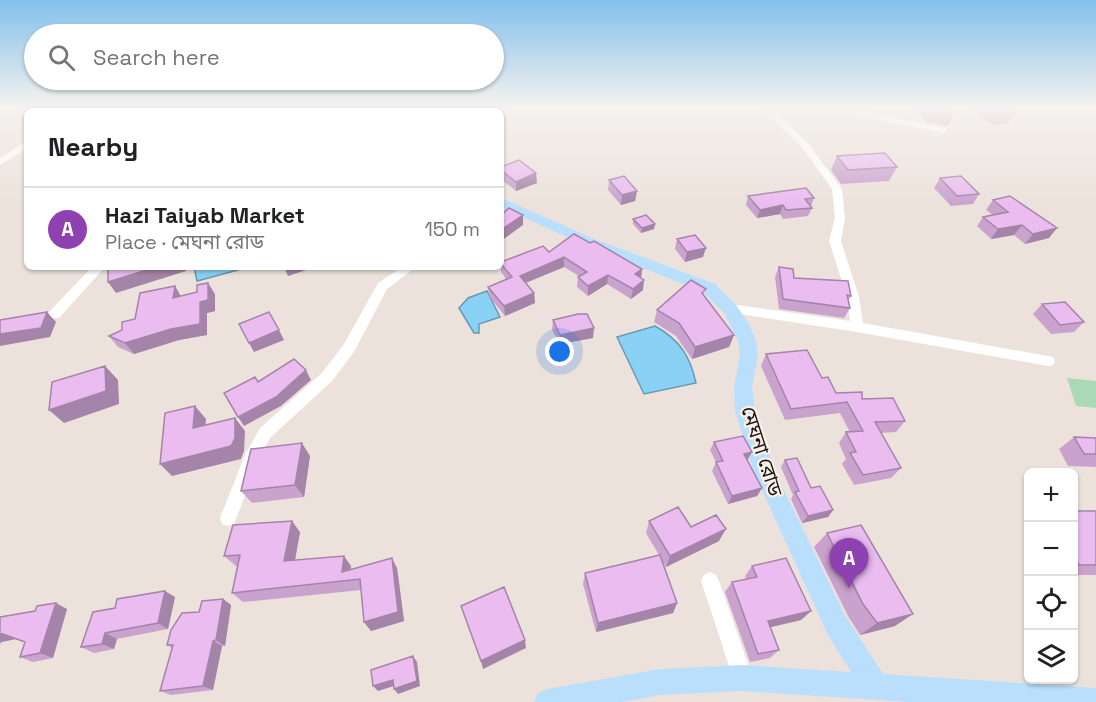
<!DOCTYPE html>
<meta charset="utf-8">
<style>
:root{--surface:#fff;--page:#f6f6f6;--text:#202124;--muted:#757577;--line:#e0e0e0;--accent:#8e41b1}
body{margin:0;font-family:"Space Grotesk","Noto Sans Bengali",sans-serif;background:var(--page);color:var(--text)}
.controls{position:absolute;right:18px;bottom:18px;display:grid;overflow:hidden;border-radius:9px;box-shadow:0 2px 4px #0004}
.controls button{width:54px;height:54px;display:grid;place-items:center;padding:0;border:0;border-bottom:2px solid var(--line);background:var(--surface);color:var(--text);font:30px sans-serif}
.you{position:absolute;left:560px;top:352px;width:21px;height:21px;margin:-15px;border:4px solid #fff;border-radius:50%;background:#1a73e8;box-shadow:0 0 0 9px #1a73e833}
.badge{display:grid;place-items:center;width:39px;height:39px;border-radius:50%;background:var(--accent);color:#fff;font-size:20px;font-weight:700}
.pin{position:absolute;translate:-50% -50px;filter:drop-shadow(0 2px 3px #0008)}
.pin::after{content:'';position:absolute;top:32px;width:21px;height:18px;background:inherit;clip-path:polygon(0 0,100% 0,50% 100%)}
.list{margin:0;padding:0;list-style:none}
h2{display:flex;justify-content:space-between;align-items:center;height:78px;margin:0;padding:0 24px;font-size:26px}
h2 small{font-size:20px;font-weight:400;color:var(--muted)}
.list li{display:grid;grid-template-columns:39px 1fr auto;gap:18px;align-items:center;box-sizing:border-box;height:84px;padding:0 24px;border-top:2px solid var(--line)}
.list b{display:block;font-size:22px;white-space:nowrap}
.list p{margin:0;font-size:20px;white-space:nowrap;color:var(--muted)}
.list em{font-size:20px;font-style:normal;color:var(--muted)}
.icon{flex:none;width:33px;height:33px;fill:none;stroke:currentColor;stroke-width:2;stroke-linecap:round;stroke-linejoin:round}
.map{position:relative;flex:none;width:1096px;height:702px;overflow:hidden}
.search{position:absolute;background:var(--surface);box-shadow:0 2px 4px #0004;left:24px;top:24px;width:480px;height:66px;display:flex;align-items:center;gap:15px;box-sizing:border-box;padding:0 21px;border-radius:33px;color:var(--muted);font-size:22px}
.panel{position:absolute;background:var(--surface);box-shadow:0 2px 4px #0004;left:24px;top:108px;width:480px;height:162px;border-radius:9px}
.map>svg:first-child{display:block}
.green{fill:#aad9b7}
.water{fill:#8ad2f5;stroke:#6899b1;stroke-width:1.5}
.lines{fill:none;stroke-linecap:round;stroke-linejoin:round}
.minor{fill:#fff;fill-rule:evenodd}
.major{fill:#b9dffd;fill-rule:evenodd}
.wall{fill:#c9a2ce}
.shaded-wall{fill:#a484a8}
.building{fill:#eabcf0;stroke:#a484a8;stroke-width:1.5}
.labels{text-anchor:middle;stroke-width:4.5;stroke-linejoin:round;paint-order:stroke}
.street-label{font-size:20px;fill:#191513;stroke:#f9f0e8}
</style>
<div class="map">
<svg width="1096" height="702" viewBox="0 0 1096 702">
<rect width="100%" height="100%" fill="#ece2db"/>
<path class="green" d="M1067,378l29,3v27l-20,-2z"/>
<path class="water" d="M194,267h43l1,3 -41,11z
M487,291l13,26 -21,7v9h-5l-15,-25 9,-10z
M655,326c25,14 35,30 41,57l-52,11 -27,-57z"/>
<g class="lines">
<path class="minor" d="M164,107h22l-12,4h-19z
M760,107h85l101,21 2,2 -5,3 -115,-24 -51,5 30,28 35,47 3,29 -4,23 18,56 4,26 185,33 5,1 2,4 -2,4 -5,1 -191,-34 -131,-20 -2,-3 6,-5 120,17 -3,-24 -18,-56 6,-23 -3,-29 -31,-43z
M27,141v7l-27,17v-7z
M92,267h13l-46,51h-10l-1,-3 1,-3z
M402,267h14l-29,22 -33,63 -22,29 -62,57 -10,19 -26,67 -6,2 -6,-2 -2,-6 25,-63 15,-27 62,-55 22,-29 34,-61z
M710,572l6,3 3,6 34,97 -3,7 -7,3 -7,-3 -3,-7 -32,-97 3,-6z"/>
<path class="major" d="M302,107h15l4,4h-15z
M501,198l91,40 123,46 21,21 13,19 7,17 2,14 -6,32 3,24 21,63 70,143 37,57 213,14v14h-188l-165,-11 -83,4 -38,7h-88l4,-9 9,-4 113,-20 83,-4 108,7 -23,-37 -73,-160 -20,-64 -1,-24 6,-32 -2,-14 -14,-28 -21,-21 -121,-48 -81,-37z"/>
</g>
<path class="wall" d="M356,107h25l1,2 73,2h-98z
M917,107h26l10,9 -5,10 -21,-4 -12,-11z
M970,107h35l9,7 -6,9 -15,2z
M837,156l60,11 -8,14 -48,3 -10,-14z
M501,167l36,16 -21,8 -15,-12z
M940,178l39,16 -6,10 -22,2 -17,-18z
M609,180l28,11 -2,10 -14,4 -13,-15z
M748,196l66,2 -3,8 1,2 -4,8 -25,3 -3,-5 -23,4 -11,-13z
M993,200l56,38 -24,6 -11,-9 -23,4 -14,-13 6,-9 10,-2 -7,-5z
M633,219l21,10 -13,4 -8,-9z
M677,239l26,18 -18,5 -10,-13z
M590,243l52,26 -1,9 2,12 -12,9 -24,-15 -19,12 -11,-9 1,-10 1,-1 -15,-9 -38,16 8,10 1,10 -30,13 -16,-20 -1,-9 18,-8 -5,-7v-10z
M779,267l15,11 57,18 -3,5 2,7 -6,10 -65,-9 -4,-32z
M215,294v17l-8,2v22l-28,5 -45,14 -16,-7 -9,-11 13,-6 13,-11 46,-23z
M704,296l30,39 -5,12 -37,12 -16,-23 -22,-14 3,-12z
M1042,304l42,18 -10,10 -23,2 -18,-20z
M553,320l40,18 -33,6 -8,-14z
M766,354l56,24 14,15 26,6 43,22 -9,11 -16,1 21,35 -10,10 -37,7 -12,-21 4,-5 -7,-16 7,-11h4l-10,-19 -55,7 -24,-54z
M1074,437l22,1v29l-28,-1 -9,-17z
M714,442l48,46 -5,8 -29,8 -16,-33 4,-9 -6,-12z
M310,456l-6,41 -52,6 -11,-12z
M785,460l26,28 22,22 -5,7 -26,6 -11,-24 2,-4 -12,-28z
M1074,511h22v64h-22z
M649,521l42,6 28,14 -53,26 -4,-6 15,42 -4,10 -77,19 -13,-48 2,-11 74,-18 -13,-22z
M300,532l-5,28 56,6 -1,3 47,-1 7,53 -33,10 -7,-9 -3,-32 -118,12 -11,-9 6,-27h-2l-12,-10z
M827,533l68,93 -35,9 -12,-19 -34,-69z
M752,566l59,45 -10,9 -31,7 9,23 -9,8 -20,4 -25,-70 7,-10 14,-3 -1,-3z
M175,597l-7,32 -51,10 -3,10 -20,4 -13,-6 34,-39z
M223,599l8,6 -6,41h-3l-9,44 -42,5 -11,-4 12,-43 -5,-3z
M67,609l-14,49 -20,4 -13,-5 5,-15 -9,-3 -15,3 -1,2v-27l35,-6z"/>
<path class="shaded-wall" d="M356,107h14l1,4h-14z
M536,173l1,10 -21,8v-9z
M637,191l-2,10 -14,4 1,-10z
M783,205l-3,9 -23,4 3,-8z
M523,215v10l-22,16v-11z
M655,224l-1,5 -13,4 1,-5z
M1022,225l-8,10 -23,4 7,-10z
M1057,228l-8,10 -24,6 8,-10z
M706,248l-3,9 -18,5 2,-10z
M564,257v10l-44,18v-9z
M156,267h30v4l-70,22 -8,-11z
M284,267h28v1l-24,8z
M642,269l-1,9 -6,-4z
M608,275l-1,9 -19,12v-10z
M644,280l-1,10 -12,9 2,-10z
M208,283l7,11v17l-8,2v22l-28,5 -45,14 -9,-11 46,-14 29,-27z
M175,286l7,12h-9z
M534,293l1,10 -30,13 -1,-10z
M47,312l9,10 -6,15 -50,9v-12z
M594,328l-1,10 -33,6v-9z
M279,330l5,10 -30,12 -5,-9z
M734,335l-5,12 -37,12 3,-12z
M105,366l13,14 1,24 -55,19 -15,-13z
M306,370l5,10 -30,26 -37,20 -6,-9z
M195,406l11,13 -2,22 -11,-13z
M235,418l10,13 -1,20 -3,8 -69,17 -12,-12z
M302,443l8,13 -6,41 -9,-12z
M752,452l-5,9 -3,-7z
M762,488l-5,8 -29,8 4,-8z
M833,510l-5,7 -26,6 6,-7z
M292,521l8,11 -7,39 -9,-10z
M726,529l-7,12 -53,26 4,-11z
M344,556l7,10 -2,16 -7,-10z
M392,558l5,10 7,53 -33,10 -7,-9z
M165,591l10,6 -7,32 -10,-6z
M223,599l8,6 -6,41 -9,-6z
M56,603l11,6 -14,49 -13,-5z
M677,603l-4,10 -77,19 2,-9z
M811,611l-10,9 -42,10 9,-9z
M913,614l-18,12 -35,9 17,-12z
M105,633l12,6 -3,10 -12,-5z
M0,634h3l13,5 -15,3 -1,2z
M525,640l1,8 -43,21 -2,-8z
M213,641l9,5 -9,44 -10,-4z
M413,656l4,6 3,24 -22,8 -4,-5z
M393,680l4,5 -19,6 -5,-5z"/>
<path class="building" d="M144,107h12v4h-13z
M375,107h6l1,2 10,-2h61l2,4h-74z
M926,107h17l10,9 -21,-4z
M988,107h17l9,7 -16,1z
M885,153l12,14 -49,3 -11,-14z
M519,160l17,13 -20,9 -15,-12v-3z
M624,176l13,15 -15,4 -13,-15z
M961,176l18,18 -22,2 -17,-18z
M806,188l8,10 -9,1 7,9 -26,2 -3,-5 -23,5 -12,-14z
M1010,196l47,32 -24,6 -11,-9 -24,4 -15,-12 25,-5 -15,-12z
M509,208l14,7 -22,15v-15z
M646,215l9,9 -13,4 -9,-9z
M574,234l16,9 4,-2 48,28 -7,5 9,6 -11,9 -25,-14 -20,11 -10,-9 9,-5 -23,-15 -44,19 14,17 -30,13 -16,-19 24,-10 -11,-13v-2l42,-16 6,6z
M695,235l11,13 -19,4 -10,-13z
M108,267h48l-48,15z
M779,267l14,2 1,9 54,3 3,15 -4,-1 3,13 -67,-9z
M691,280l15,9 -4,4 32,42 -39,12 -16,-24 -22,-13z
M208,283v17l-8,2v22l-29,5 -46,14 -16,-7 13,-6v-8l13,-3 5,-26 35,-7 -2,12 24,-6v-7z
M1065,302l19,20 -24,3 -18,-21z
M47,312l-6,16 -41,6v-14z
M269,312l10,18 -30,13 -10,-19z
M578,314h9l7,14 -34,7 -7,-15z
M807,350l15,28 6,-1 8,16 26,-1v7l31,-1 12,23 -30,1 26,46 -38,7 -13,-22 6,-1 -10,-20 17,-1 -16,-29 -56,7 -25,-55z
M294,359l12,11 -30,27 -38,20 -14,-24 31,-16 3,5z
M105,366l1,25 -57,19 3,-28z
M195,406l-2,22 42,-10v20l-4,8 -71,18 5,-51z
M743,436l9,16 -8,2 18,34 -30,8 -16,-34 7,-1 -9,-19z
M1074,437l22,1v16h-12z
M302,443l-7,42 -54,6 10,-42z
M797,458l14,30 9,-2 13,24 -25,6 -13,-24 4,-1 -14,-31z
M678,507l13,20 25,-12 10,14 -56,27 -21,-35z
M1074,511h22v54h-17l-5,-10z
M292,521l-8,40 60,-5 -2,16 50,-14 6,54 -34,10 -4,-43 -128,14 8,-38 -16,1 9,-31z
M861,525l52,89 -36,9 -14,-19 -36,-71z
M660,555l17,48 -79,20 -13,-50z
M786,558l25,53 -43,10 11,29 -21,4 -26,-72 25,-5 -5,-11z
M504,587l21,53 -44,21 -20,-55z
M165,591l-7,32 -53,10 -3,11 -21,3 12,-35 22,-4 2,-9z
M223,599l-7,41 -3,1 -10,45 -43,5 13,-46h-6l4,-15 11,-17 17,-1 3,-11z
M56,603l-16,50 -20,4 5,-15 -22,-8h-3v-17l35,-6 2,-5z
M413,656l4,25 -23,8 -1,-9 -20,6 -2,-16z"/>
<linearGradient id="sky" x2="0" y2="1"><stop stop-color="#82c0ed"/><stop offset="0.52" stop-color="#f6f2ef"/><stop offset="1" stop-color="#f6f2ef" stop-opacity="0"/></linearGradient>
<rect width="1096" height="206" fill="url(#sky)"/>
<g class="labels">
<g class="street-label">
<text transform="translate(762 451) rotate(72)" y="7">মেঘনা রোড</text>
</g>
</g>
</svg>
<div class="controls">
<button>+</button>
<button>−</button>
<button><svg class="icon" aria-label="locate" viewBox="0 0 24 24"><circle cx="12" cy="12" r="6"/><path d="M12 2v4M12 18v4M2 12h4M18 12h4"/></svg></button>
<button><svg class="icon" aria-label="layers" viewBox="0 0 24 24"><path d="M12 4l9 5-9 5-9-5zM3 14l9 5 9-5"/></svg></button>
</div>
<div class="you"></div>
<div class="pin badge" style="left:849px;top:588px">A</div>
<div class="search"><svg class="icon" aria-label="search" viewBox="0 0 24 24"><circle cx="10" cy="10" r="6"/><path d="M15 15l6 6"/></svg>Search here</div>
<section class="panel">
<h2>Nearby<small></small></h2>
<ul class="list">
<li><span class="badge">A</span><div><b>Hazi Taiyab Market</b><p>Place · মেঘনা রোড</p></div><em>150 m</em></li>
</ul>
</section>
</div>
